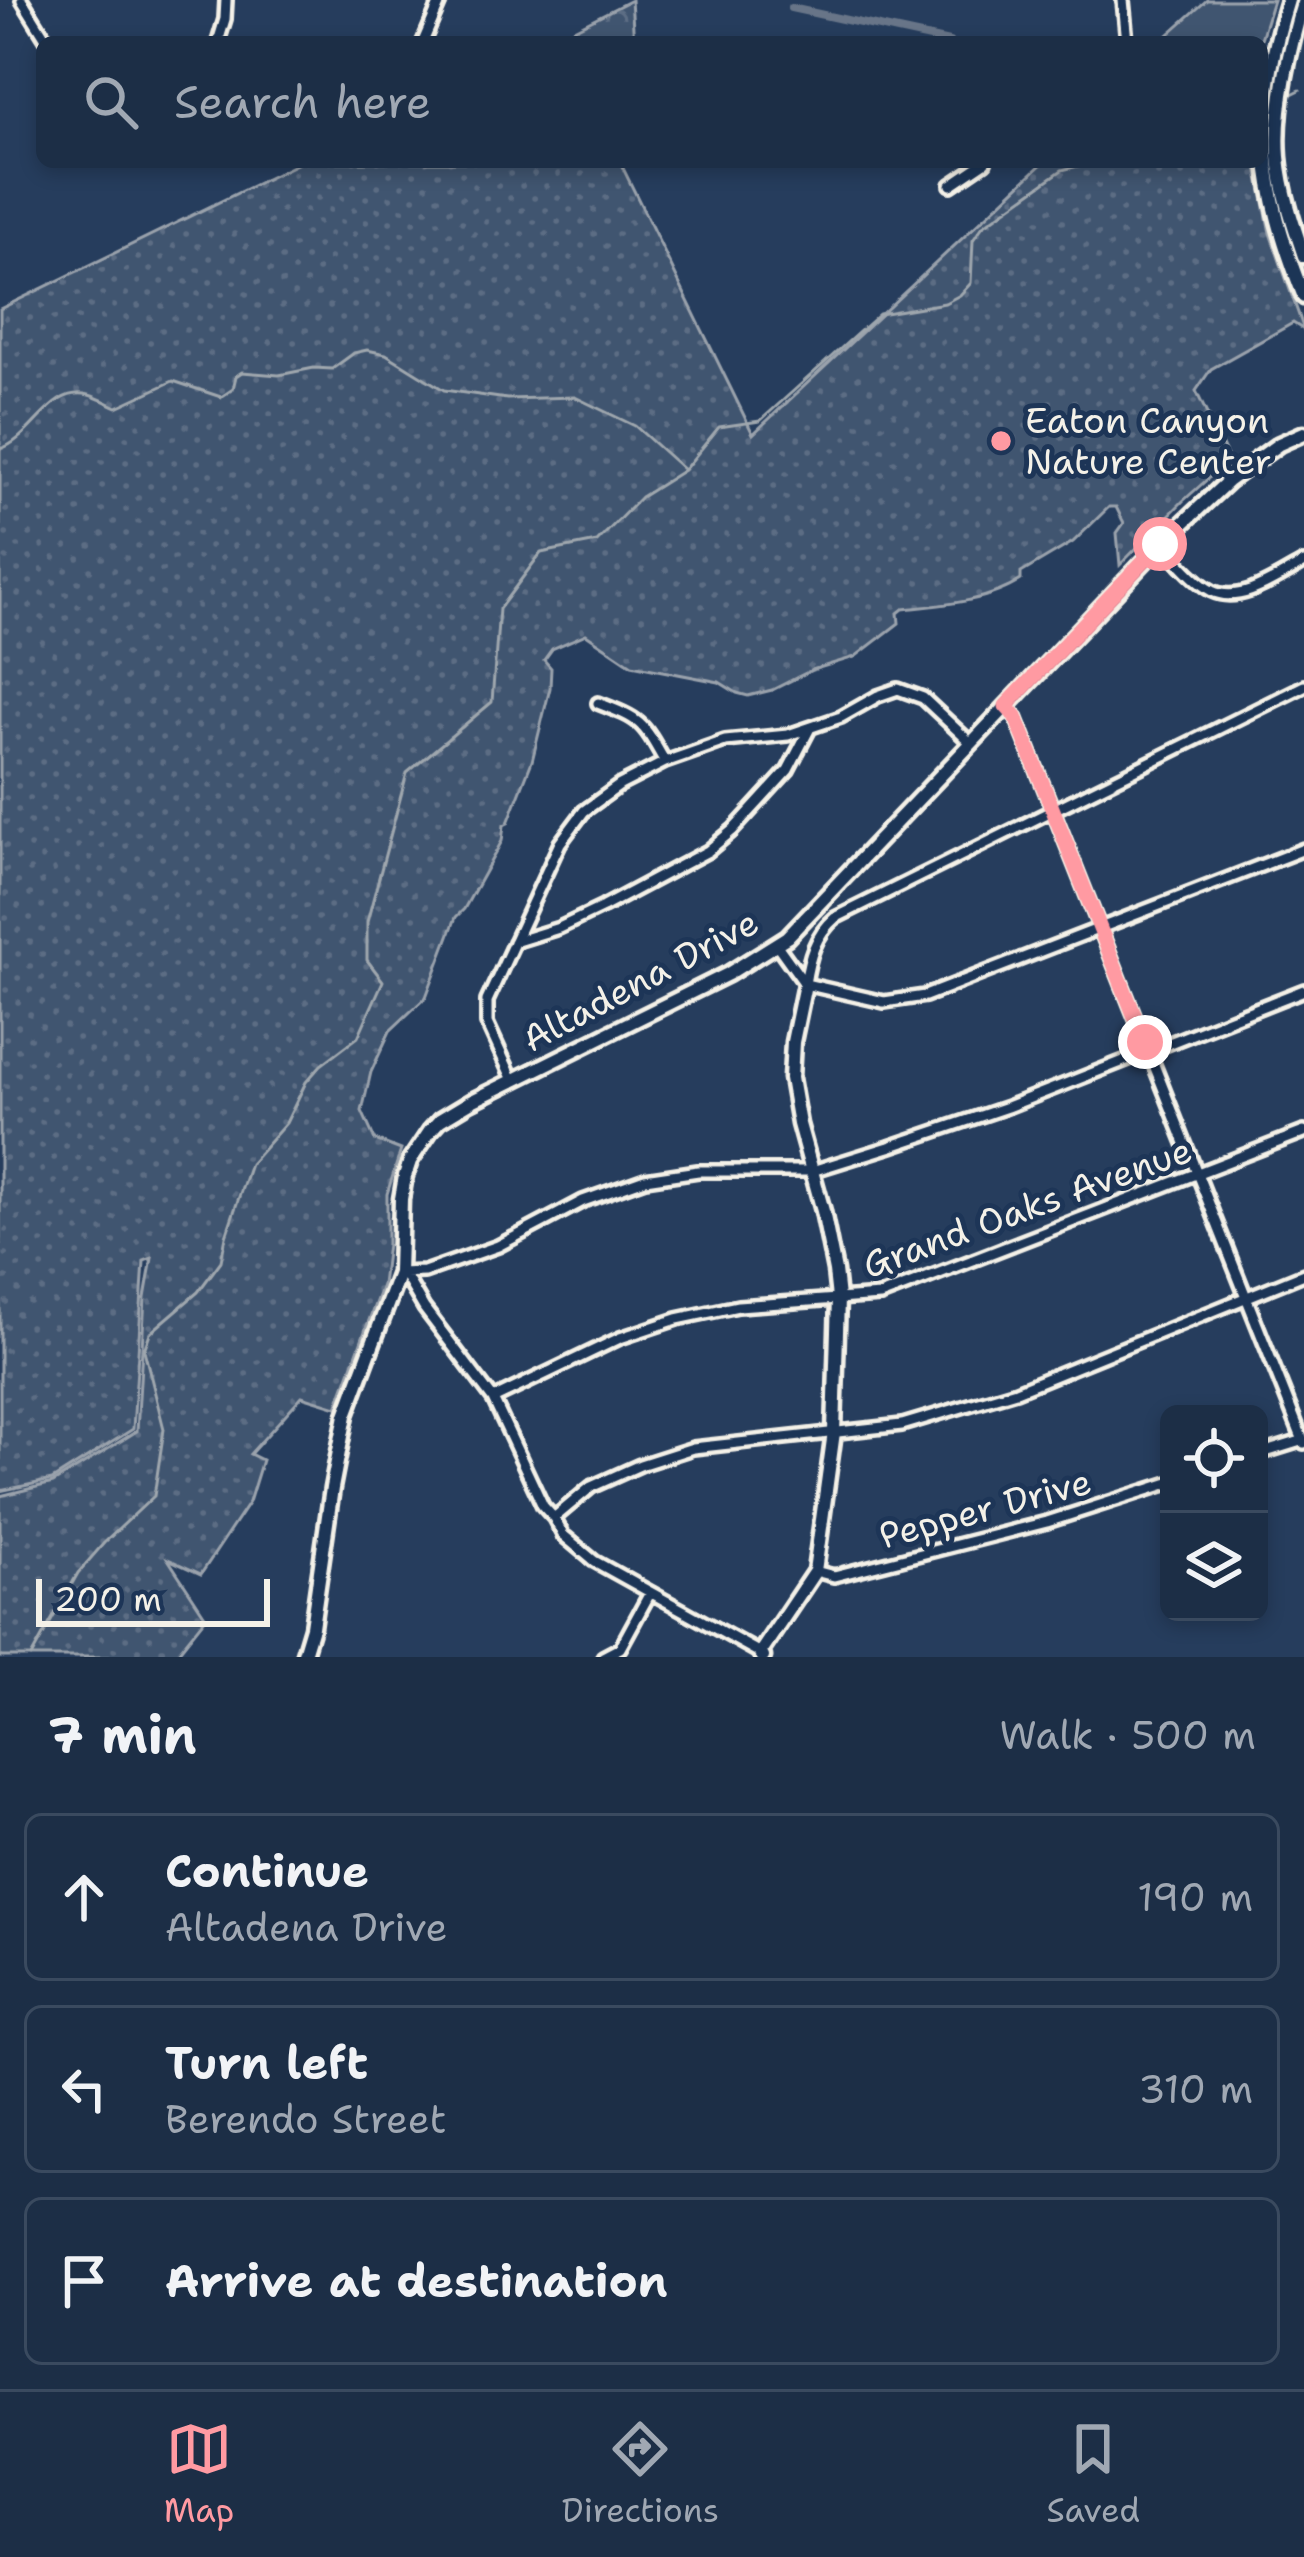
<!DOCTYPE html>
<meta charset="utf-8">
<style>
:root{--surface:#1c2e46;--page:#293a51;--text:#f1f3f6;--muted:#a0a8b3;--line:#3a4a5f;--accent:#ff9aa2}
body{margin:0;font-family:"Shantell Sans",sans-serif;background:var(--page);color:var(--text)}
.controls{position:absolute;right:36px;bottom:36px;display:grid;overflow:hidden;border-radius:18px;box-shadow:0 6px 18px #0003}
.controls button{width:108px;height:108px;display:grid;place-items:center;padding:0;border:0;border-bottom:3px solid var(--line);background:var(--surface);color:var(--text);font:60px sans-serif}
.scale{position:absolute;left:36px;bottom:30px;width:234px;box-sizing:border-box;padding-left:12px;border:6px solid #f4f1e8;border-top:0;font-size:33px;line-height:42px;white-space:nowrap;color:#f4f1e8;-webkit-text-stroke:9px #1d3557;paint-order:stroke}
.stop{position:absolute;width:36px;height:36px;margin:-27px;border:9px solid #ff9aa2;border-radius:50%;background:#fff}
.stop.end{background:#ff9aa2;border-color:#fff;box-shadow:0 3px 12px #0008}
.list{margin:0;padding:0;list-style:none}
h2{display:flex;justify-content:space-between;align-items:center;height:156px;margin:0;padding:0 48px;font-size:51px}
h2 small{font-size:39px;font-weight:400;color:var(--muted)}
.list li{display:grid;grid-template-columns:78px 1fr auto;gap:36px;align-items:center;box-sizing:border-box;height:168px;margin:0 24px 24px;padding:0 24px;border:3px solid var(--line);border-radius:18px}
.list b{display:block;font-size:45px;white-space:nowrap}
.list p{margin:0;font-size:39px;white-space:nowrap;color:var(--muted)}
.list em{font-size:39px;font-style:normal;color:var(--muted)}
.icon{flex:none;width:66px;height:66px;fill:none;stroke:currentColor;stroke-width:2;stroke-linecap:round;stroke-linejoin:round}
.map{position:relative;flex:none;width:1304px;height:1657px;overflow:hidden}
.search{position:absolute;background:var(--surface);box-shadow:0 6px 18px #0003;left:36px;right:36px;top:36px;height:132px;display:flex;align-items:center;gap:30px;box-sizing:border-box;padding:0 42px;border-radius:18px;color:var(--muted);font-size:45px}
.sheet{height:732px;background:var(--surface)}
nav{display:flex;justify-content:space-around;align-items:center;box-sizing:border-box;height:168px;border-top:3px solid var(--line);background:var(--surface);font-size:33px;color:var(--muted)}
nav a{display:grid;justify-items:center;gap:6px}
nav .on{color:var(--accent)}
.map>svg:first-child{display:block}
.green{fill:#40546f;stroke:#9aa2ac;stroke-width:3}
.forest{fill:url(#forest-crowns);stroke:#9aa2ac;stroke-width:3}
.park{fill:url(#park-dots);stroke:#9aa2ac;stroke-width:3}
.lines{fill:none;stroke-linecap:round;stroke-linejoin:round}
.stream{stroke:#9fa7ae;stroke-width:3}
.canal{stroke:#677588;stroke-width:8}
.street-casing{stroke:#f4f1e8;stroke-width:18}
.secondary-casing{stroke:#f4f1e8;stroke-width:21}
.street{stroke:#1d3557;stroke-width:9}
.secondary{stroke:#1d3557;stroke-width:12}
.route{stroke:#ff9aa2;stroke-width:15}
.poi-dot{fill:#ff9aa2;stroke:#1d3557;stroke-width:4.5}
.labels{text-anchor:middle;stroke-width:10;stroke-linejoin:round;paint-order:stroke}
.poi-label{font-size:36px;fill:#f4f1e8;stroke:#1d3557;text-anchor:start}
.street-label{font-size:36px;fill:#f4f1e8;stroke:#1d3557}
</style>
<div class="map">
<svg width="1304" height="1657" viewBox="0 0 1304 1657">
<defs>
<pattern id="forest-crowns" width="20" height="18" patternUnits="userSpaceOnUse" patternTransform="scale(3)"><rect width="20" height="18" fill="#40546f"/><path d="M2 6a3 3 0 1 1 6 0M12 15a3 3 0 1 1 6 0" fill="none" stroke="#5c6d84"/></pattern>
<pattern id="park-dots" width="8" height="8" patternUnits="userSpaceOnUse" patternTransform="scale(3)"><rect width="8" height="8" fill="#40546f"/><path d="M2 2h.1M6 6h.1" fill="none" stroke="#5c6d84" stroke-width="1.8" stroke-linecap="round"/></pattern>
</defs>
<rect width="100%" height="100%" fill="#263d5d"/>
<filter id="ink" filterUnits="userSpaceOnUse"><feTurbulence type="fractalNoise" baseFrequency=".00833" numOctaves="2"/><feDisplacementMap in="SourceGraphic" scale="24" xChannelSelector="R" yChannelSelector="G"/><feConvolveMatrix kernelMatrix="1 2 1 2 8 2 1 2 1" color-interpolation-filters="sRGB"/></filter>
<g filter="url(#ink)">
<path class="green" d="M1207,0h66l-13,42h-100z"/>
<path class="forest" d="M631,0l3,42h-86z"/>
<path class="park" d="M301,162h319l133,272 291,-272h212l14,71 34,97 -11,-7 -82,46 -15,22 33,69 -46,41 -63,64 -3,-32 7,-10 -8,-16h-7l-36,35 -52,31v7c-32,22 -80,25 -118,29l-5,4 1,10 -44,34 -43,13 -40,20 -24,6 -11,-3 -18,-11 -87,-17 -46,-31 -34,15 -8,11 7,8 -1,20 -18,73 -24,62 -4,2 -2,16 -38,68 -8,8 -30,80 -36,34 -19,41 -9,39 13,29 26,10 -14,44v50l-5,41 -45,122 -35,-11 -52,58 12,6 -13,42 -48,72 -33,-15 38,58 -32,40h-174v-161l53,-13 84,-52 8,-133 7,-40 -8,3 -11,168 -81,51 -52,11v-1182z"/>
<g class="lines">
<path class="stream" d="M1286,97l14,-7
M0,449c33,-10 50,-64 89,-54 10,3 19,8 28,12l56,-26 48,16 12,-8 3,-13 6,-4 37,3 35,-7 18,1 22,-16 13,-3 19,4 58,36 63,9 68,-2 60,29 49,44
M31,1657l47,-84 26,-30 50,-47 10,-67 -20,-79 6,-17 48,-41 23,-31 5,-25 24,-72 36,-41 20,-41 15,-17 37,-28 25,-56 -16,-21v-38l40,-149 85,-71 7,-93 42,-56 56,-11 44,-45 43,-27 35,-43 41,-6 119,-107 66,-11 15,-8 11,-12 2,-43 10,-14 79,-56 32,-8"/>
<path class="canal" d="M791,8l158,34"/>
<g class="street-casing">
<path id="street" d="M22,0l26,42
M1123,0l4,42
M218,42l7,-23 1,-19
M423,42l18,-42
M951,185l34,-23
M1161,544c15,14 32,37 51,47 29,14 67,-15 92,-28
M598,703c44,17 44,18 67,59
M1006,706l10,11 288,726
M514,942l45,-14 44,-21 105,-56 25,-21 55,-60 22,-42
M777,945l28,39 79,18 41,-6 379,-147
M805,984c4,-26 10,-49 30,-66l469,-232
M513,1080l-26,-57v-22l73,-158 24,-32 36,-26 45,-23 60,-21 63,-6 53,-18 37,-21 20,-7 25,9 48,45
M399,1273l25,-1 74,-26 85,-45 62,-22 53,-8h114l77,-24 118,-40 297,-117
M399,1273l7,4 18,31 69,91 50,107 11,12 9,17 31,26 166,92
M493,1399l127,-61 57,-19 61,-13 142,-10 424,-164
M1259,1454l45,-14
M554,1518l37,-31 49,-22 53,-17 209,-23 114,-34 288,-117
M815,1571l19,5 213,-54 122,-39
M603,1657l17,-9 30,-55"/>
</g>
<g class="secondary-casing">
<path id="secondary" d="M1288,0c-36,115 -28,186 16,297
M1304,0c-14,45 -29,109 -25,157 3,34 14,67 25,99
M303,1657l9,-30 20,-139 14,-73 53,-142 2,-74 4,-23 5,-15 20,-30 10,-11 30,-18 258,-128 59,-37 374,-393 67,-63 51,-37 25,-11
M763,1657l-3,-4 55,-82 19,-139 4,-134 -3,-27 -12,-60 -24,-87 -8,-46 2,-36 12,-58"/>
</g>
<use href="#street" class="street"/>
<use href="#secondary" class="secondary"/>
</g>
</g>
<g class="lines" filter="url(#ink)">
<path class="route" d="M1145,1042l-129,-325 -10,-11 154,-162"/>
</g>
<circle class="poi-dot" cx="1001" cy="441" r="12"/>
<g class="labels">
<g class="poi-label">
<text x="1025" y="433">Eaton Canyon<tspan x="1025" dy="41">Nature Center</tspan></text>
</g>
<g class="street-label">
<text transform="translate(640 980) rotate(-28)" y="13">Altadena Drive</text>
<text transform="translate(1027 1207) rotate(-20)" y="13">Grand Oaks Avenue</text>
<text transform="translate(985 1508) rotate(-15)" y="13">Pepper Drive</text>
</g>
</g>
</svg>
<div class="controls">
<button><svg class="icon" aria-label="locate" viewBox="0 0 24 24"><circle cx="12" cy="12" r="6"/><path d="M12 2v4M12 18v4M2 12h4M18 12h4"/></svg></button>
<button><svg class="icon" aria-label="layers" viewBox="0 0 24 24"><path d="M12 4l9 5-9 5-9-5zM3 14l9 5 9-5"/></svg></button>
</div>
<div class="scale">200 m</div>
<div class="stop" style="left:1160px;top:544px"></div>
<div class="stop end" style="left:1145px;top:1042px"></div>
<div class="search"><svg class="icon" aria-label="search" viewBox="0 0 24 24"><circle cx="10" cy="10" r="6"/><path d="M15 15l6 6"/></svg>Search here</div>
</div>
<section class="sheet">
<h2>7 min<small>Walk · 500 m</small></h2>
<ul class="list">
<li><svg class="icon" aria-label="ahead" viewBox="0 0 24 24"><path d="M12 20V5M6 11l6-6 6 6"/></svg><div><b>Continue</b><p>Altadena Drive</p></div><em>190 m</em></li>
<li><svg class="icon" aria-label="left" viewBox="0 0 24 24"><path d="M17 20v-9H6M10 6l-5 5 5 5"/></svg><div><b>Turn left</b><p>Berendo Street</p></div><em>310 m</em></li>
<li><svg class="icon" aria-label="arrive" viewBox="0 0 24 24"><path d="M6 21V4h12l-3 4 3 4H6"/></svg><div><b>Arrive at destination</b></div></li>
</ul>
</section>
<nav>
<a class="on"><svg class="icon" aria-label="map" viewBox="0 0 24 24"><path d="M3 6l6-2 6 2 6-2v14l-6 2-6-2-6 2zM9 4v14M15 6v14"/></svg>Map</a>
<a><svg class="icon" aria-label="directions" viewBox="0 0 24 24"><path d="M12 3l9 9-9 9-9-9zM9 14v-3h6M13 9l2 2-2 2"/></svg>Directions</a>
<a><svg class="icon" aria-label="saved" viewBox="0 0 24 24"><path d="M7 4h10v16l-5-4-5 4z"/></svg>Saved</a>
</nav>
